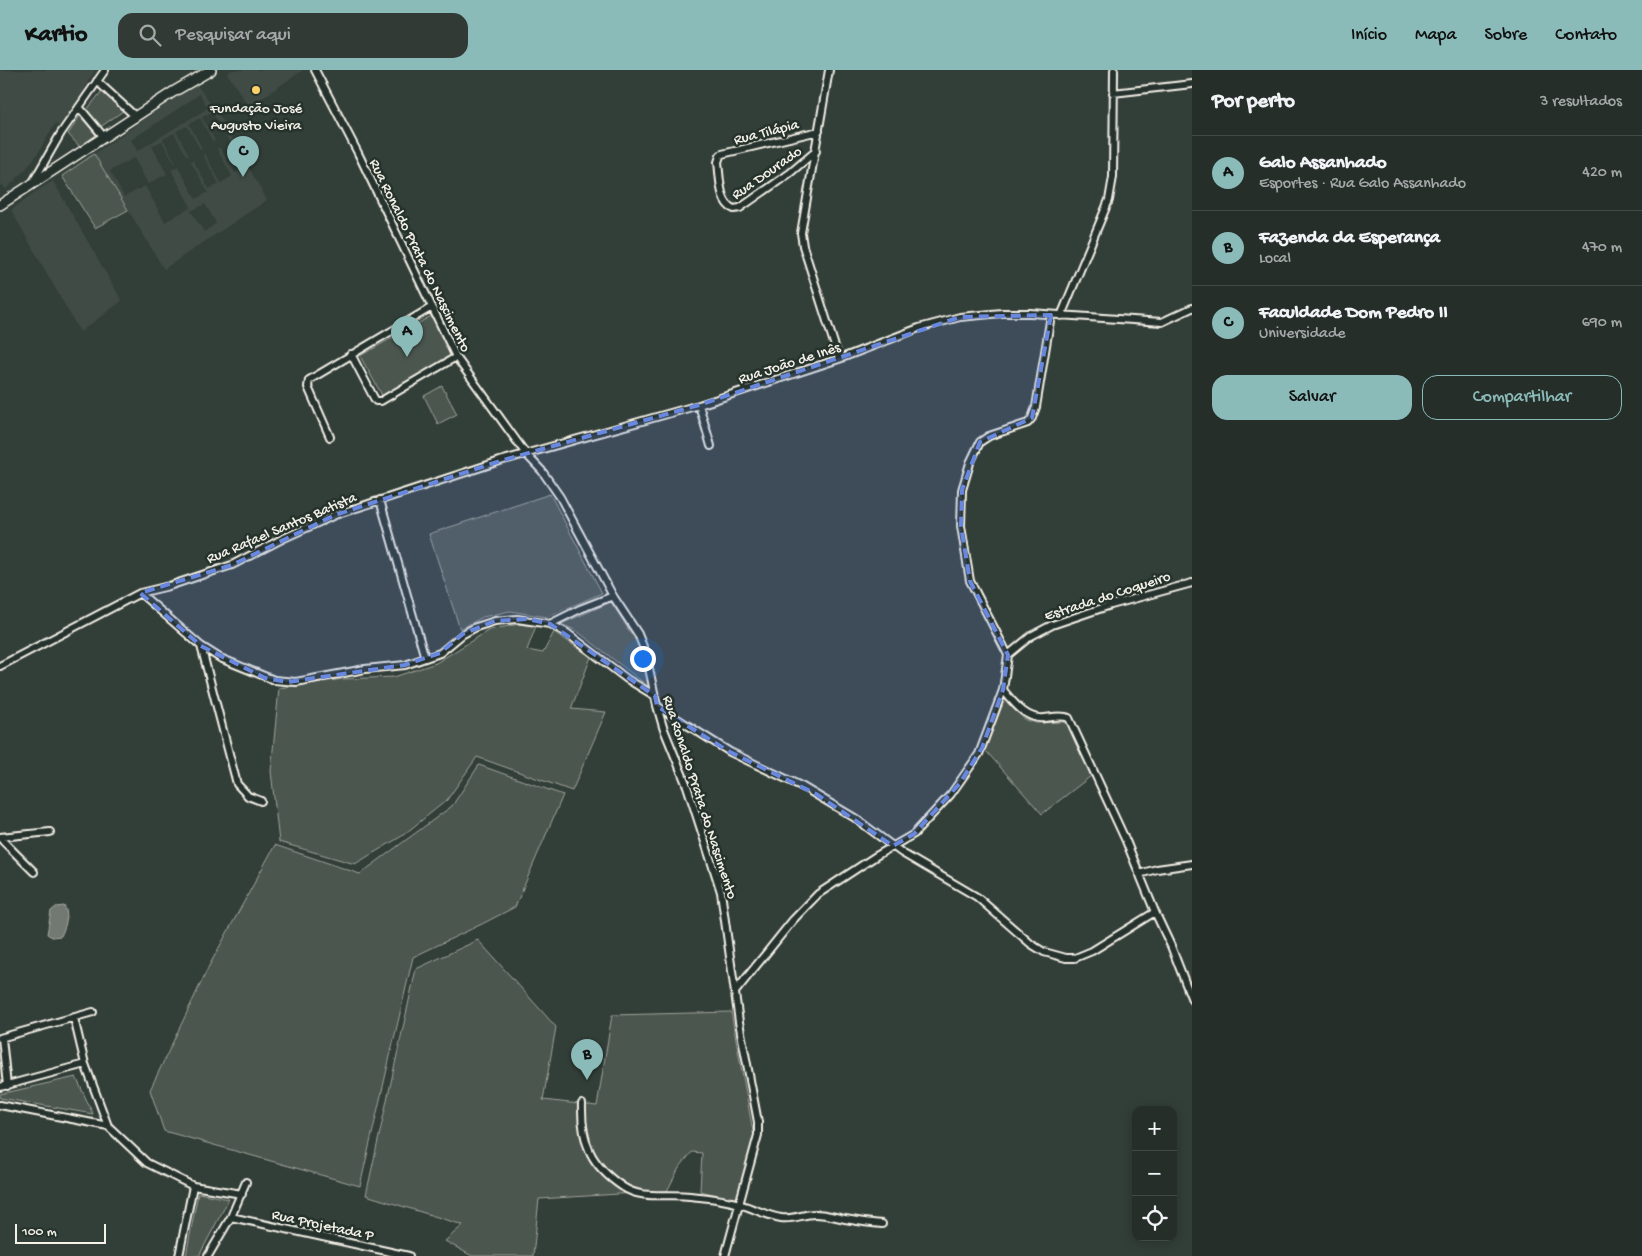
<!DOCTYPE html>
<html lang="pt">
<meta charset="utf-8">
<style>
:root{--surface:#262e2a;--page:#323a36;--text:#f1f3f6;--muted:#a4a8a8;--line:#424a47;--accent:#8bbbb9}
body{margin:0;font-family:"Gochi Hand",sans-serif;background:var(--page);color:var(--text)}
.controls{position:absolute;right:15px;bottom:15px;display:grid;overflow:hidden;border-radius:10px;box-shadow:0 2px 12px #0003}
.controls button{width:45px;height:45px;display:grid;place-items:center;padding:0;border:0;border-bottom:1px solid var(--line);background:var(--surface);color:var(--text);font:25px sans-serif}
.scale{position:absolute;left:15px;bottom:12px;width:91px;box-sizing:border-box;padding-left:5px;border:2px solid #f4f1e8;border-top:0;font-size:14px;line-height:18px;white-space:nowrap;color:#f4f1e8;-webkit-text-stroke:4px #26332d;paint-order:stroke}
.you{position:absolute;left:642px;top:588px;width:18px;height:18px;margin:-12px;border:4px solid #fff;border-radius:50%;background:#1a73e8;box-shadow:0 0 0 8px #1a73e833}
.badge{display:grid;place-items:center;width:32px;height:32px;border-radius:50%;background:var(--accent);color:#111;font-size:16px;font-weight:700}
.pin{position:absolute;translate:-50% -41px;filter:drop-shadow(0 1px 2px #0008)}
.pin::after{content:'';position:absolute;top:26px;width:18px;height:15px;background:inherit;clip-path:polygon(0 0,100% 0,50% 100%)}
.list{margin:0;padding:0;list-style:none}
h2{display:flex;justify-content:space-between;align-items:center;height:65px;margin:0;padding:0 20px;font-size:21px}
h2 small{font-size:16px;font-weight:400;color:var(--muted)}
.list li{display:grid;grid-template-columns:32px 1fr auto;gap:15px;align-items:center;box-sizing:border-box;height:75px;padding:0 20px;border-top:1px solid var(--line)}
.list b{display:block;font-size:19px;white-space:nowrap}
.list p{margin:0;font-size:16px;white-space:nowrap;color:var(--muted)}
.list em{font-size:16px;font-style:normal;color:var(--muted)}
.actions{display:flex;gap:10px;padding:15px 20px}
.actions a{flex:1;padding:11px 0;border:1px solid var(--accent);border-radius:15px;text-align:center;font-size:18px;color:var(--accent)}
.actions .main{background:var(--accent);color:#111}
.icon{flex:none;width:28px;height:28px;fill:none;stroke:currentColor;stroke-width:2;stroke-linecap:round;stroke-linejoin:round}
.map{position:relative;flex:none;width:1192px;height:1186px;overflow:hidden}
header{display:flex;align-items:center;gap:30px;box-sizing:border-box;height:70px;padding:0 25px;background:var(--accent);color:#111}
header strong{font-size:24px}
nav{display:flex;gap:28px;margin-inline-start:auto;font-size:18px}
.search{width:350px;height:45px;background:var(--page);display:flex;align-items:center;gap:12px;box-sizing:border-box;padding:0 18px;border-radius:15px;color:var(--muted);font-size:19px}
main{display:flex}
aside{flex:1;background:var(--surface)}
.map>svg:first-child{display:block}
.built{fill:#404b44;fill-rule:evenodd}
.green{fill:#4c564f;stroke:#a0a49c}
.water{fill:#727972;stroke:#a6a9a1}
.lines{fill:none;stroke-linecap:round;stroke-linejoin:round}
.minor-casing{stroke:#f4f1e8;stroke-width:10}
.secondary-casing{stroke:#f4f1e8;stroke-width:12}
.minor{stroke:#26332d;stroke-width:6}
.secondary{stroke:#26332d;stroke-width:9}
.marked{fill:#6887de;fill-opacity:0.2;stroke:#6887de;stroke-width:4;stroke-dasharray:10 6;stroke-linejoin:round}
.poi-dot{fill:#ffd166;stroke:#26332d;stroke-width:2}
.labels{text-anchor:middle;stroke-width:5;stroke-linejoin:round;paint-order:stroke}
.poi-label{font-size:15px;fill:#f4f1e8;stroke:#26332d}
.street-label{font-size:15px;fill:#f4f1e8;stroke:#26332d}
</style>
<header>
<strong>Kartio</strong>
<div class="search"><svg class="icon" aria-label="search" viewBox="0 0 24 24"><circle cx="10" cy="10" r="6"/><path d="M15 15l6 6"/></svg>Pesquisar aqui</div>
<nav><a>Início</a><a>Mapa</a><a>Sobre</a><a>Contato</a></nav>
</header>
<main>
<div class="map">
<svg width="1192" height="1186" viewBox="0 0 1192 1186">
<rect width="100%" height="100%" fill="#323e38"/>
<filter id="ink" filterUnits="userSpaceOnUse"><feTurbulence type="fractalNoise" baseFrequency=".02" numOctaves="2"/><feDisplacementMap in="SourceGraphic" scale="10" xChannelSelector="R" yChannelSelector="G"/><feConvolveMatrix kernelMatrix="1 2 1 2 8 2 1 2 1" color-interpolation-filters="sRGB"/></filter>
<g filter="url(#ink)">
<path class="built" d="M0,0h96l-8,11 -4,11 -25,34 -4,-2 -17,29 -12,16 -20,20 -6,-6z
M232,0h71l-54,37 -22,-34z
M196,14l25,34 46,82 -103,69 -70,-115zM200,24l8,14 -71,43 -6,-11zM212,42l33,56 -10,5 -16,-26 -2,2 15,27 -11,7 -16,-29 -2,1 16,29 -10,5 -16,-29 -2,2 17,30 -12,7 -18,-33 -7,4 20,37 -26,15 -20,-36 -21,11 -14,-26 24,-13 14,26 19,-10 -15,-28 10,-5 13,23 1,-1 -13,-24 11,-6 13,23 2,-1 -13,-24 11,-5 13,23 2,-1 -13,-24 11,-6 13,24 2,-1 -13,-24zM205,134l11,19 -12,9 -13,-21z
M53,111l69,120 -42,31 -69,-122 24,-18z"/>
<path class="green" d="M102,21l21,20 -24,17 -13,-17z
M80,46l16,19 -16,12 -12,-13z
M94,84l34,56 -33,18 -33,-52z
M431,246l23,41 -71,40 -23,-41z
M442,316l15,28 -19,10 -14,-28z
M550,424l52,99 -55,24 -37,-6 -27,6 -23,12 -31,-95z
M611,532l27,42 8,26 3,17 -72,-56 -16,-7z
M519,554l17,2 -9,24 16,3 11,-21 37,25 -20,52 35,3 -34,79 -95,-34 -30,43 -45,36 -47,28 -76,-22 -8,-71 8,-83 64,-9 51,-2 42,-14 53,-33z
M1005,628l19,21 12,4 31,-1 24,54 -49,38 -57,-64z
M479,695l84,30 -48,112 -33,17 -69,33 -53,229 -196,-55 -14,-41 59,-124 66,-121 85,29 92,-68z
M478,870l78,87 -13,73 54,6 15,-91 119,-3 23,125 -16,63 -38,-9 2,-38 -10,-1 -13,16 -12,23 -128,8 -6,57h-61l-27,-15 18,-16 -97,-30 50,-226z
M76,1007l17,37 -93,-16v-4z
M198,1123l31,6 -30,57h-13z"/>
<path class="water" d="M64,836c6,8 1,22 -3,30l-9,1 -5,-3 4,-23 5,-4z"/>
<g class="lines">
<g class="minor-casing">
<path id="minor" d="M315,0l43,83 98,204 70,97 16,17 18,26 53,99 25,38 8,20 11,52 6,21 24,59 34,106 18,130 19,100v13l-33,121
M829,0l-28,163 2,13 36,113
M97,11l39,36
M1113,23l79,-9
M79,37l25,30
M816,81l-26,22 -50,35 -6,1c-15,-5 -14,-33 -16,-47l2,-6 2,-2 97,-23
M33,112l28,-49 44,-63
M1061,246l48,-116 4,-23 1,-107
M351,284l23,44 2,3h5l75,-44
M699,335l12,41
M330,367l-22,-50 1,-7 123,-73
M380,430l45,158
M140,523l61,53 19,12 54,22 22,2 69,-13 40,-4 35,-12 23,-19 13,-7 19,-6 22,-2 33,5 17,9 60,46 28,17
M550,554l30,-15 33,-13
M201,576l36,138 11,12 13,5
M1008,585l23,-19 21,-11 59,-20 81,-22
M0,596l140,-73 29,-7 63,-21 50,-26 53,-24 165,-54 199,-56 140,-46 80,-31 41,-11 42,-4h28l132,9 30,-14
M1003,620c11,13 23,30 42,28 8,-1 17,-3 24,0l57,123 29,71
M657,636l73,46 73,35 52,31 47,35 75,44 54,47 13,8 22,6h9l17,-7 63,-39 16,34 21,54
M0,767l50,-5
M0,768l34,34
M1139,804l18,-5 35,-5
M735,922l58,-72 25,-26 58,-38 38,-22 37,-40 28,-40 24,-64 5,-35 -38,-74 -9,-55 1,-36 8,-27 10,-21 9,-6 39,-13 4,-5 4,-11 15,-92
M74,948l11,46 23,62 39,37 46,23 49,8
M0,968l93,-26
M2,968l5,48
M0,1017l85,-23
M582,1034c-1,38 8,61 41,83 19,13 45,6 67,9 17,2 36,3 52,9 13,4 26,11 39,13 12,2 22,-4 34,-4 10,0 20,3 30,5 12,2 25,4 37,5
M0,1035l108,21
M231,1147l178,39
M179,1186l14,-70
M208,1186l23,-39 15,-35"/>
</g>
<g class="secondary-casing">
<path id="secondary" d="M0,135l173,-113 38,-22"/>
</g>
<use href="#minor" class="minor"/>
<use href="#secondary" class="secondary"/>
</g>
</g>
<path class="marked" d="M1051,245l-19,103 -52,24 -18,48 -1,36 9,55 38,74 -5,35 -21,58 -22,35 -46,51 -21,12 -77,-52 -86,-42 -47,-29 -26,-17 -2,-10 -105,-72 -22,-5 -33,2 -32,13 -23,19 -35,12 -117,17 -23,-4 -64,-32 -61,-53 92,-28 103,-50 165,-54 199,-56 261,-88z"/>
<circle class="poi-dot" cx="256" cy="20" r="5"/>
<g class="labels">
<g class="poi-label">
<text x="256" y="42">Fundação José<tspan x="256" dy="17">Augusto Vieira</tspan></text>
</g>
<g class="street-label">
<text transform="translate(766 61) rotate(-14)" y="5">Rua Tilápia</text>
<text transform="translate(766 102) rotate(-35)" y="5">Rua Dourado</text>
<text transform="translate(421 185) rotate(64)" y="5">Rua Ronaldo Prata do Nascimento</text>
<text transform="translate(789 292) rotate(-18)" y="5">Rua João de Inês</text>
<text transform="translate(281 457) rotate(-23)" y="5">Rua Rafael Santos Batista</text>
<text transform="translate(1107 525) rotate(-18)" y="5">Estrada do Coqueiro</text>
<text transform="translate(701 727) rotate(72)" y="5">Rua Ronaldo Prata do Nascimento</text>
<text transform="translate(323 1154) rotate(12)" y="5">Rua Projetada P</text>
</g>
</g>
</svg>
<div class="controls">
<button>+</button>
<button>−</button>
<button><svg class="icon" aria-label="locate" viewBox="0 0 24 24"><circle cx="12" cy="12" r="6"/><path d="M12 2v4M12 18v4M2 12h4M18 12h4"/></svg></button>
</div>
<div class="scale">100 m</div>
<div class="you"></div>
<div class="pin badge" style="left:407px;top:287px">A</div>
<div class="pin badge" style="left:587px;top:1010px">B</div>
<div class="pin badge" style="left:243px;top:107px">C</div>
</div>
<aside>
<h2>Por perto<small>3 resultados</small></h2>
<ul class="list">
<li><span class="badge">A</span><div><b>Galo Assanhado</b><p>Esportes · Rua Galo Assanhado</p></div><em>420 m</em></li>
<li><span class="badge">B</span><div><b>Fazenda da Esperança</b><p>Local</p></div><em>470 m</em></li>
<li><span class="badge">C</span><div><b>Faculdade Dom Pedro II</b><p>Universidade</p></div><em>690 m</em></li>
</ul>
<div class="actions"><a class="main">Salvar</a><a>Compartilhar</a></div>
</aside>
</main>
